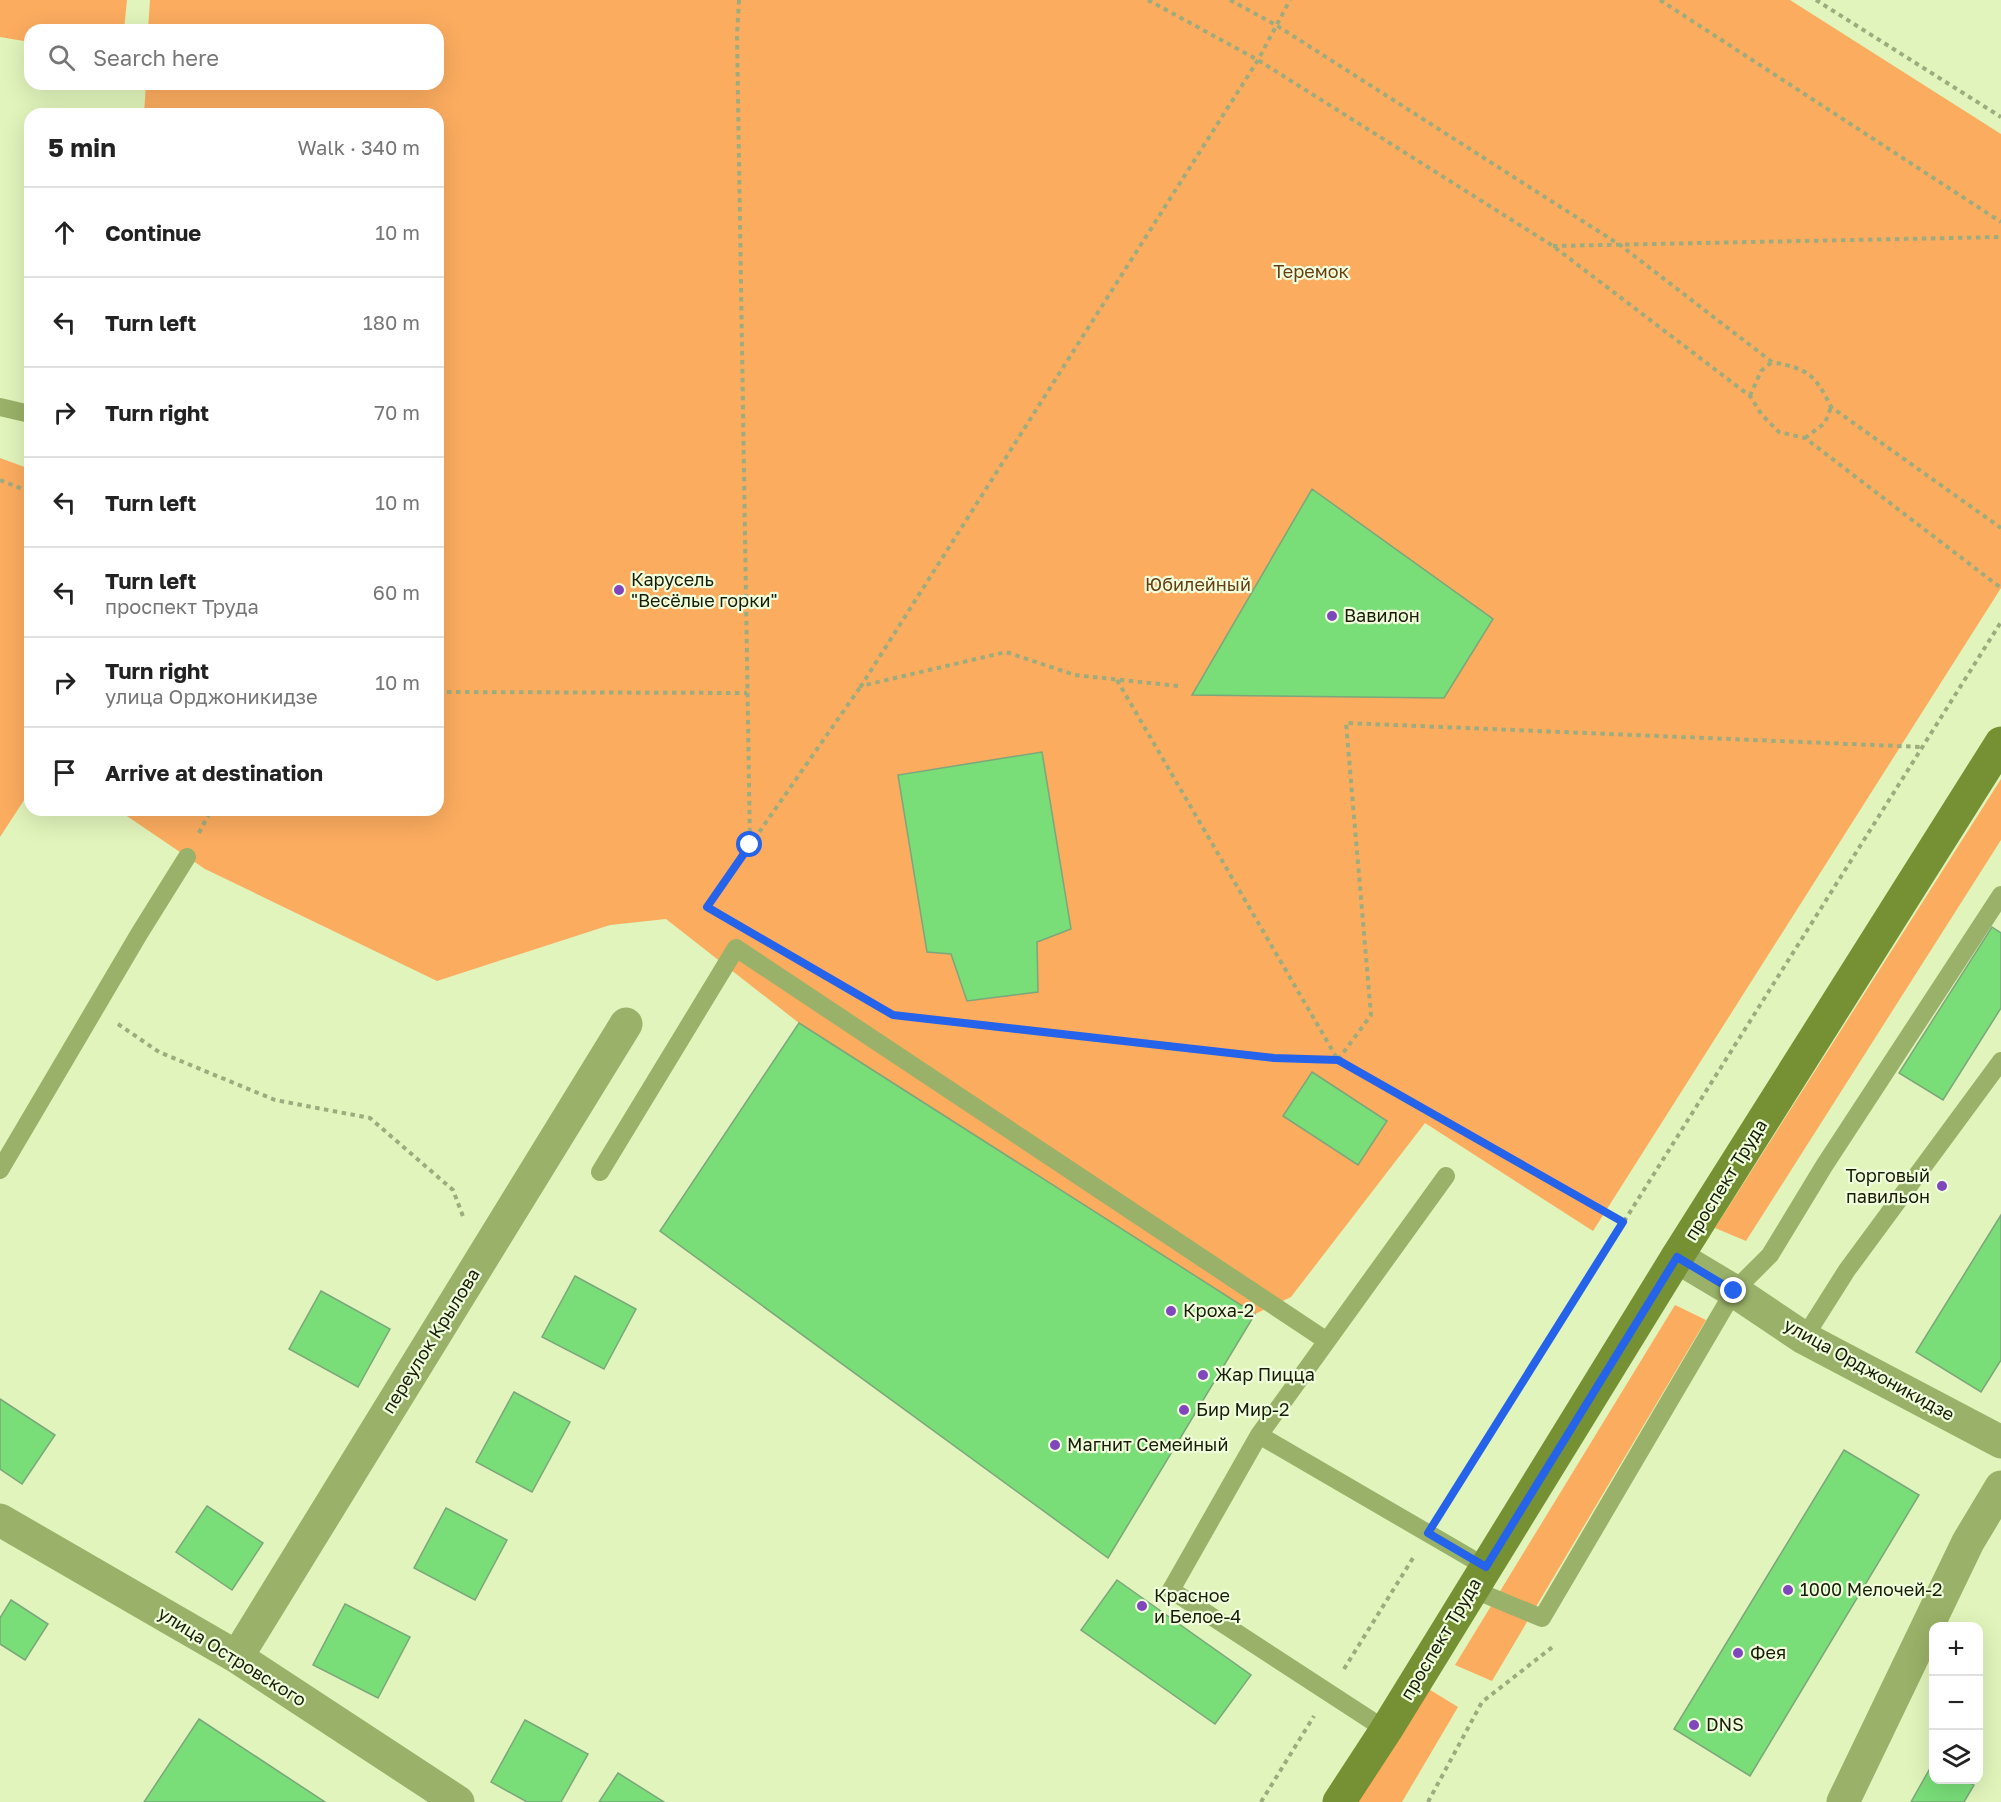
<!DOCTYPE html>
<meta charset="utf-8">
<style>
:root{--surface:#fff;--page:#f2f2f2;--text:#222;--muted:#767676;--line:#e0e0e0}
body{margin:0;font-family:"Golos Text",sans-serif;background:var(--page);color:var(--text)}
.controls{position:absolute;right:18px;bottom:18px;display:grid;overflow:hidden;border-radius:12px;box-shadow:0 6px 24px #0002}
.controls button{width:54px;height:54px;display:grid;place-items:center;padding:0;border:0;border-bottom:2px solid var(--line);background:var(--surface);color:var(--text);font:30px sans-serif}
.stop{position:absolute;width:18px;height:18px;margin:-14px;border:4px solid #2563eb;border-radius:50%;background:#fff}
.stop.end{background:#2563eb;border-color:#fff;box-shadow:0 2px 6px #0008}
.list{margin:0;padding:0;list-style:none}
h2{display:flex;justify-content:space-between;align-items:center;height:78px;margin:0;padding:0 24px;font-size:26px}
h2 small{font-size:20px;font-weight:400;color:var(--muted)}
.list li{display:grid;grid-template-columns:39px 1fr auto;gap:18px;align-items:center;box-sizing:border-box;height:90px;padding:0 24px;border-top:2px solid var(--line)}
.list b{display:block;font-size:22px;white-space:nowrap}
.list p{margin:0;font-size:20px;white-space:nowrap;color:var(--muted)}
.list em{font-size:20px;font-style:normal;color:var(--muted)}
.icon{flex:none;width:33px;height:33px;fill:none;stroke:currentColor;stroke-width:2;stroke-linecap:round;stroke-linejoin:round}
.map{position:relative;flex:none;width:2001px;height:1802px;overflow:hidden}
.search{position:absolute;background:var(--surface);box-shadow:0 6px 24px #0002;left:24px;top:24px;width:420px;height:66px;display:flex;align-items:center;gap:15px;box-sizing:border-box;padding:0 21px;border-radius:18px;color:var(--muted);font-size:22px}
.panel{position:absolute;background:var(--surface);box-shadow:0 6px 24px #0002;left:24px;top:108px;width:420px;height:708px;border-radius:18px}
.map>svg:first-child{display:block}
.green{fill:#fbac5f}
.building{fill:#79dd78;stroke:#7ca67b;stroke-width:1.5}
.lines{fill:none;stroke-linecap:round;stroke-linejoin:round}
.path{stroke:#9dac7f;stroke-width:4;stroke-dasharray:4.5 4.5;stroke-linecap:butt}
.lane{stroke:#99b168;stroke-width:18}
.street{stroke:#99b168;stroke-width:33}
.secondary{stroke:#769134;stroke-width:33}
.route{stroke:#2563eb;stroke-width:8}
.poi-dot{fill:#8046bc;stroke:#f1fedc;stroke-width:2}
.labels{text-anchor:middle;stroke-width:4.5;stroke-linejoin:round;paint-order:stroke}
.park-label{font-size:18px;fill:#663e14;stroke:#f1fedc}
.poi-label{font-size:18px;fill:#171d08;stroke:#f1fedc;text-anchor:start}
.street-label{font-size:18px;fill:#171d08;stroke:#f1fedc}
</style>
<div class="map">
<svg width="2001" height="1802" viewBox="0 0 2001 1802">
<rect width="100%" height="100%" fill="#e0f4bb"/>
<path class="green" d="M0,0h127l-3,30h-94v12l-30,-5z
M150,0h1640l211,134v454l-408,643 -168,-108 -134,174 -36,17 -456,-291 -133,-104 -56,6 -173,56 -232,-112 -87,-59h320v-696h-294l2,-30h292v-54h-290z
M0,458l30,11v322l-30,46z
M2001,779v61l-255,401 -31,-13z
M1675,1305l31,15 -214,361 -37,-16z
M1422,1685l36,22 -56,95h-50z"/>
<path class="building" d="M1312,489l181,130 -49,79 -252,-3z
M1042,752l29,177 -34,13 1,50 -71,9 -16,-47 -24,-2 -29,-177z
M1992,927l9,6v75l-58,92 -44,-27z
M799,1023l456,291 -147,244 -448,-327z
M1312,1072l75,49 -29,44 -75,-49z
M2001,1215v145l-20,32 -65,-40z
M575,1276l61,33 -32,60 -62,-32z
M321,1291l69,38 -32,58 -69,-38z
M514,1392l56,30 -38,70 -56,-30z
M0,1399l55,36 -33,49 -22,-15z
M1844,1450l75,45 -169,281 -76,-47z
M207,1506l56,37 -31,47 -56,-38z
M446,1508l61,32 -32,60 -61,-32z
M1117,1580l134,95 -36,49 -134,-94z
M11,1600l37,24 -23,36 -25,-16v-26z
M345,1604l65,33 -32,61 -65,-33z
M199,1719l126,83h-181z
M525,1720l63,34 -27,48h-34l-36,-20z
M1933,1763l1,17h29l11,5 -10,17h-53z
M618,1773l46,29h-65z"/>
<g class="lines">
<path class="path" d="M739,0l-2,35 13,810
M1148,0l110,60 295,186 197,150 12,19 17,17 26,6 196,150
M1230,0l46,25 344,220 152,117c36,7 43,12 59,45l170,121
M1660,0l341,222
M1816,0l185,117
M1553,246l448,-9
M1750,396l11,-25 11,-9
M1805,438l20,-15 6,-16
M0,480l30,12
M1117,680l221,380 285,162
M1178,686l-103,-11 -69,-23 -145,34 397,-626 32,-60
M438,692l309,1
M199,833l12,-23
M729,920l-22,-13 154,-221
M891,1014l383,44 64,2 33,-45 -25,-292 576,24
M118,1024l41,28 116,48 95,18 83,72 11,29
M1442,1511l559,-889
M1344,1669l69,-111
M1261,1802l53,-86
M1428,1802l54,-100 73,-57"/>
<path class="lane" d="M0,407l30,7
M0,1170l139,-236 48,-77
M600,1172l136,-224 591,393
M1804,1338l43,-68 154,-209
M1259,1435l187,-259
M1472,1589l70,29 192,-327 36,-36 54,-89 177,-271
M1386,1730l-215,-140 88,-155 227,132"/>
<path class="street" d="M1677,1257l57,34 70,47 197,104
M0,1520l237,137 221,145
M237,1657l389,-633
M1843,1802l125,-260 33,-55"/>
<path class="secondary" d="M1339,1802l47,-72 291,-473 324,-514"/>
</g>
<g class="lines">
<path class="route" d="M750,845l-43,62 186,108 381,43 64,2 285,162 -195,311 58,34 191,-310 57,34"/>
</g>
<g class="poi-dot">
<circle cx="619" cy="590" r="6"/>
<circle cx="1332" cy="616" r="6"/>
<circle cx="1942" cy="1186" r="6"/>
<circle cx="1171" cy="1311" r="6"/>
<circle cx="1203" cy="1375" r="6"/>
<circle cx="1184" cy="1410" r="6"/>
<circle cx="1055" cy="1445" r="6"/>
<circle cx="1788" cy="1590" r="6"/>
<circle cx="1142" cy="1606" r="6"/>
<circle cx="1738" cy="1653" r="6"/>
<circle cx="1694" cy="1725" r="6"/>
</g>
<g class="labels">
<g class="park-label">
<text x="1311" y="278">Теремок</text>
<text x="1198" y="591">Юбилейный</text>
</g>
<g class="poi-label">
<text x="631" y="586">Карусель<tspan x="631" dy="21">"Весёлые горки"</tspan></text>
<text x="1344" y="622">Вавилон</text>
<text x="1930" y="1182" text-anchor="end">Торговый<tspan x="1930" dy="21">павильон</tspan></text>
<text x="1183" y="1317">Кроха-2</text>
<text x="1215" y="1381">Жар Пицца</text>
<text x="1196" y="1416">Бир Мир-2</text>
<text x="1067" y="1451">Магнит Семейный</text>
<text x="1800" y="1596">1000 Мелочей-2</text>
<text x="1154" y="1602">Красное<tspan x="1154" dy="21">и Белое-4</tspan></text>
<text x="1750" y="1659">Фея</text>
<text x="1706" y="1731">DNS</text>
</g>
<g class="street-label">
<text transform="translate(1726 1180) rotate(-58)" y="6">проспект Труда</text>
<text transform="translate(431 1341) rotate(-58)" y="6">переулок Крылова</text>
<text transform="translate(1869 1370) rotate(29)" y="6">улица Орджоникидзе</text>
<text transform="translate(1441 1639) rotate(-59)" y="6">проспект Труда</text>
<text transform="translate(232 1657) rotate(32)" y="6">улица Островского</text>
</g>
</g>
</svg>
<div class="controls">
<button>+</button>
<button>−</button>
<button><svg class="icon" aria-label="layers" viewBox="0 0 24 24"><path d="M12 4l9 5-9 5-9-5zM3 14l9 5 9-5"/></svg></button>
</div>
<div class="stop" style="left:750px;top:845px"></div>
<div class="stop end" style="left:1734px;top:1291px"></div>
<div class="search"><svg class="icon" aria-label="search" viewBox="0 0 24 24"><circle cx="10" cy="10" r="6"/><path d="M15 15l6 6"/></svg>Search here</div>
<section class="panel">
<h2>5 min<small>Walk · 340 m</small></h2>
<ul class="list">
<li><svg class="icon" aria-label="ahead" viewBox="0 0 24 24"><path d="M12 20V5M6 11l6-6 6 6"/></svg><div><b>Continue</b></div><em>10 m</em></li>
<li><svg class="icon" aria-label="left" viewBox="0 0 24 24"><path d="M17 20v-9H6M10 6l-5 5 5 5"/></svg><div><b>Turn left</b></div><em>180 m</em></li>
<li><svg class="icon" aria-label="right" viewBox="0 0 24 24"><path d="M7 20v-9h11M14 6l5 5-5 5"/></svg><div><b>Turn right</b></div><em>70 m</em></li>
<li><svg class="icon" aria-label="left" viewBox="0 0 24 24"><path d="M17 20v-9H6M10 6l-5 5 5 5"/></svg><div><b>Turn left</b></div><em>10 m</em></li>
<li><svg class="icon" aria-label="left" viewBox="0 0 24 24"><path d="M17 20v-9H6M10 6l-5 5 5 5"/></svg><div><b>Turn left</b><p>проспект Труда</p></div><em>60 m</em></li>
<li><svg class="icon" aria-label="right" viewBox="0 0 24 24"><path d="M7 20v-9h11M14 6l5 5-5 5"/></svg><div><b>Turn right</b><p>улица Орджоникидзе</p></div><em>10 m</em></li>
<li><svg class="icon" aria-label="arrive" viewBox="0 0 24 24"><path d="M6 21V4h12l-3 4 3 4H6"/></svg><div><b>Arrive at destination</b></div></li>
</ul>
</section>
</div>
